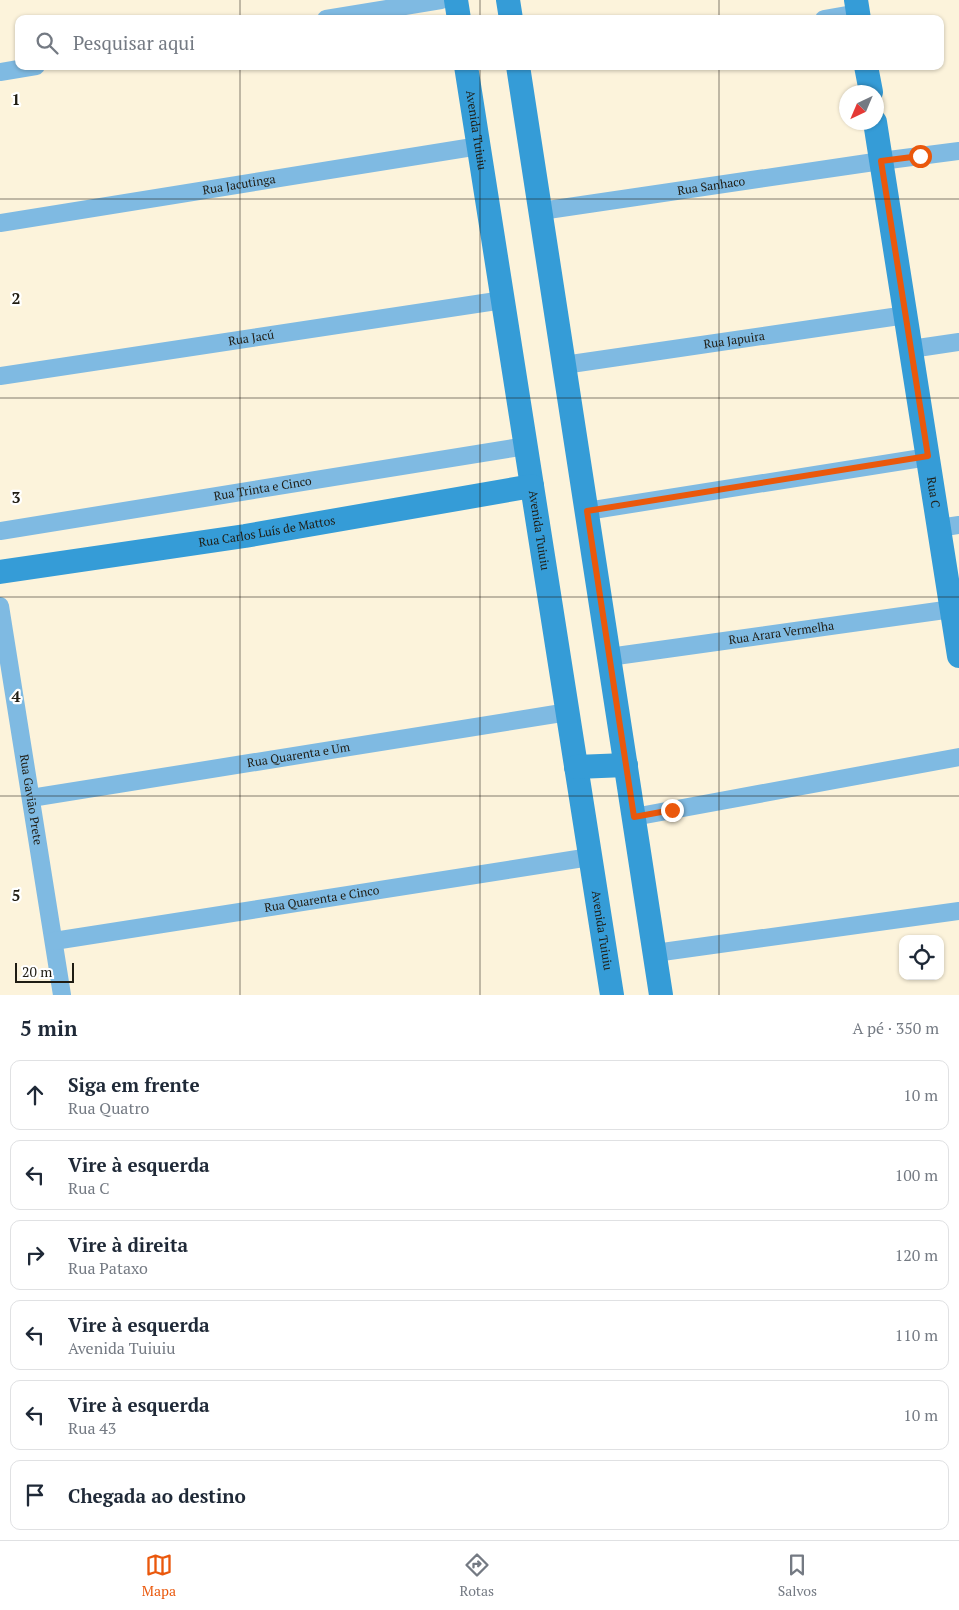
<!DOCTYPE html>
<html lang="pt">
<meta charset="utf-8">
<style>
:root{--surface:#fff;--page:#f6f6f7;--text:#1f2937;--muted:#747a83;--line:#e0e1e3;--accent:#ea580c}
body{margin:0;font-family:"PT Serif",serif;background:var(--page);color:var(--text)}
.controls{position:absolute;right:15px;bottom:15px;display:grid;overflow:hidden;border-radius:10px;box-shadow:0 1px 4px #0004}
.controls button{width:45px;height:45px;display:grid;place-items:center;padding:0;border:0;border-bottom:1px solid var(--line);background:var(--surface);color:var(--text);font:25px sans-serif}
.compass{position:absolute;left:839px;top:85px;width:45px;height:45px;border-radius:50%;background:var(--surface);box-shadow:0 1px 4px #0004;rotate:224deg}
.scale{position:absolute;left:15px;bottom:12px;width:59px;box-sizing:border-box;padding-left:5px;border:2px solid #1f1c13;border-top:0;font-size:14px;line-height:18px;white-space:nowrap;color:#1f1c13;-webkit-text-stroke:4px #fff;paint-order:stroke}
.stop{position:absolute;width:15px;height:15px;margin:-11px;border:4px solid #ea580c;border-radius:50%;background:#fff}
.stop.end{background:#ea580c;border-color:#fff;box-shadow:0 1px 5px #0008}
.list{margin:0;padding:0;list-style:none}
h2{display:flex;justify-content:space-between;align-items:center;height:65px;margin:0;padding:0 20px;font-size:21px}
h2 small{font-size:16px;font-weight:400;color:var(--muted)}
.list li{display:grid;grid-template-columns:32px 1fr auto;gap:15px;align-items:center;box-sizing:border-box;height:70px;margin:0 10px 10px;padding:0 10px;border:1px solid var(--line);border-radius:10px}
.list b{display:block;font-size:19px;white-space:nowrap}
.list p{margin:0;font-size:16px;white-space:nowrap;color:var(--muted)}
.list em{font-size:16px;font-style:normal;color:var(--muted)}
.icon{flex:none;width:28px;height:28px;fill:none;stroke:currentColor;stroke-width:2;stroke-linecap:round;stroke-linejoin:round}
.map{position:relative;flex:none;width:959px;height:995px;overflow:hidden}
.search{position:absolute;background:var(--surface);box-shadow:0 1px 4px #0004;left:15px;right:15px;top:15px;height:55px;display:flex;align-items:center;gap:12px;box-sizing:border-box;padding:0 18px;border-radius:10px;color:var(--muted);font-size:19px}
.sheet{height:545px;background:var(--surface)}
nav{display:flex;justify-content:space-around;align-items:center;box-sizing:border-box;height:70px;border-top:1px solid var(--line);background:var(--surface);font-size:14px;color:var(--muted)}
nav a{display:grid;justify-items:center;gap:2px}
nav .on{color:var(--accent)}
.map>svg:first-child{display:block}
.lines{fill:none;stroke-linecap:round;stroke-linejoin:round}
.street{stroke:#7fbae2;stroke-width:18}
.secondary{stroke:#359cd7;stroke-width:24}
.route{stroke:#ea580c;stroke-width:6}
.grid{fill:none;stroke:#1f1c13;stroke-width:1;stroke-opacity:0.55}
.labels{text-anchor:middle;stroke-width:4.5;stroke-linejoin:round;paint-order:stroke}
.street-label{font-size:12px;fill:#1f1c13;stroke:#fff}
.grid-label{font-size:16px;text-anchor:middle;font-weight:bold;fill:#1f1c13;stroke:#fff;stroke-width:4.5;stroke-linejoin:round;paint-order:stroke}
</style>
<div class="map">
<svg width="959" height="995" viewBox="0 0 959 995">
<rect width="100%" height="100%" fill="#fcf3db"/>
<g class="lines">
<g class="street">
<path d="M326,19l115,-19"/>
<path d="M824,19l34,-6"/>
<path d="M0,72l36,-6"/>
<path id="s1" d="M541,211l340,-50 78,-10"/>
<path id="s2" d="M0,223l479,-77"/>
<path d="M911,349l48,-7"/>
<path id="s3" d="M564,365l342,-50"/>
<path id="s4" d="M0,376l503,-76"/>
<path d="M587,511l341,-54"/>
<path d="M939,528l20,-3"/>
<path id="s5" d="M0,531l526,-85"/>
<path id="s6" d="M0,606l62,389"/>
<path id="s7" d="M609,657l343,-48"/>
<path id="s8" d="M31,798l537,-86"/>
<path d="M634,817l325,-60"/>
<path id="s9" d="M54,941l536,-84"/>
<path d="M655,953l304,-42"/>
</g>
<g class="secondary">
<path d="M456,0l3,19"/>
<path d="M508,0l3,19"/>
<path d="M856,0l3,19"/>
<path id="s10" d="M466,66l146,929"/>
<path d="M518,66l143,929"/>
<path d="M866,66l5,26"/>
<path id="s11" d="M875,122l84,534"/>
<path id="s12" d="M0,572l245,-36 287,-50"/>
<path d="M576,767l50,-2"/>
</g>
</g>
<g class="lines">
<path class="route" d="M672,810l-38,7 -47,-306 341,-55 -47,-295 39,-5"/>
</g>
<path class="grid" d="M240,0v19M480,0v19M719,0v19M240,66v929M480,66v929M719,66v929M0,199h959M0,398h959M0,597h959M0,796h959"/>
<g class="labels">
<g class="street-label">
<text dy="4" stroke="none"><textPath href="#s10" startOffset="65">Avenida Tuiuiu</textPath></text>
<text dy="4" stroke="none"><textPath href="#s2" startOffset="242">Rua Jacutinga</textPath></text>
<text dy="4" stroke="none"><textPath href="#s1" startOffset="172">Rua Sanhaco</textPath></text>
<text dy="4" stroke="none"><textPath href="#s4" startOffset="254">Rua Jacú</textPath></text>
<text dy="4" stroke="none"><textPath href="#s3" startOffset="172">Rua Japuira</textPath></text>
<text dy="4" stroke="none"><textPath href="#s5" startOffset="266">Rua Trinta e Cinco</textPath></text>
<text dy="4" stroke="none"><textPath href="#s11" startOffset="375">Rua C</textPath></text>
<text dy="4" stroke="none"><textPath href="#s12" startOffset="270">Rua Carlos Luís de Mattos</textPath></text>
<text dy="4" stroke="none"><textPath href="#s10" startOffset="470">Avenida Tuiuiu</textPath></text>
<text dy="4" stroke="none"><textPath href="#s7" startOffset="174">Rua Arara Vermelha</textPath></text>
<text dy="4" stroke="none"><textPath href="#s8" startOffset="271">Rua Quarenta e Um</textPath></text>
<text dy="4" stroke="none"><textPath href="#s6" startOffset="196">Rua Gavião Prete</textPath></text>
<text dy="4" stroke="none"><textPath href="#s9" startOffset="271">Rua Quarenta e Cinco</textPath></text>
<text dy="4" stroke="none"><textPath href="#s10" startOffset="875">Avenida Tuiuiu</textPath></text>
</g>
</g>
<g class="grid-label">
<text x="16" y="105">1</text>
<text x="16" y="304">2</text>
<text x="16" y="503">3</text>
<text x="16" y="702">4</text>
<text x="16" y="901">5</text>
</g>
</svg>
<div class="controls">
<button><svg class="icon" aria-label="locate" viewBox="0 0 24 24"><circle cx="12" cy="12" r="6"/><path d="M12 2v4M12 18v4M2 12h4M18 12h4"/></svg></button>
</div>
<svg class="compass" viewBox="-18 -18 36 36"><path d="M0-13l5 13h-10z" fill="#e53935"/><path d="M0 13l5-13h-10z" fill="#747a83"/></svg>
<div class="scale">20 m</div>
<div class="stop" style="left:920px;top:156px"></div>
<div class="stop end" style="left:672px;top:810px"></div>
<div class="search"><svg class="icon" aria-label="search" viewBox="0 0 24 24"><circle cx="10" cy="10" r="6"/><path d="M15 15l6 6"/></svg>Pesquisar aqui</div>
</div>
<section class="sheet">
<h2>5 min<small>A pé · 350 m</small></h2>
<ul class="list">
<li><svg class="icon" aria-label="ahead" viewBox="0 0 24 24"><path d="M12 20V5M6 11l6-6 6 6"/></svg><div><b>Siga em frente</b><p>Rua Quatro</p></div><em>10 m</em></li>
<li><svg class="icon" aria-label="left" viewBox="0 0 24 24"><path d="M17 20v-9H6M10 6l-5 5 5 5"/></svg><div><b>Vire à esquerda</b><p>Rua C</p></div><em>100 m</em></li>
<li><svg class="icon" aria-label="right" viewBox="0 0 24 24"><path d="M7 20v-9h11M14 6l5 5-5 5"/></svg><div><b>Vire à direita</b><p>Rua Pataxo</p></div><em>120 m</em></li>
<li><svg class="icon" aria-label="left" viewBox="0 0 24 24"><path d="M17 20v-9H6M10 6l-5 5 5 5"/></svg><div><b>Vire à esquerda</b><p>Avenida Tuiuiu</p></div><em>110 m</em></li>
<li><svg class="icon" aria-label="left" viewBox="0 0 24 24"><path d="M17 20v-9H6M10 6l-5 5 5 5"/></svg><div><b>Vire à esquerda</b><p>Rua 43</p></div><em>10 m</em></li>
<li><svg class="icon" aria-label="arrive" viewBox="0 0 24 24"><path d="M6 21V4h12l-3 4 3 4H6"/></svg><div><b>Chegada ao destino</b></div></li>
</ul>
</section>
<nav>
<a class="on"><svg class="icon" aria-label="map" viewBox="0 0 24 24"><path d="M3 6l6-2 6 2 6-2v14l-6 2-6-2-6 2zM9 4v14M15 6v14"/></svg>Mapa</a>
<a><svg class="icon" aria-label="directions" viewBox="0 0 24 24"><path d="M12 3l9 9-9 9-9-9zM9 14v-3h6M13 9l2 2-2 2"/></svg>Rotas</a>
<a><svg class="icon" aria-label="saved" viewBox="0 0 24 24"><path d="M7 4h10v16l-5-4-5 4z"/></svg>Salvos</a>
</nav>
